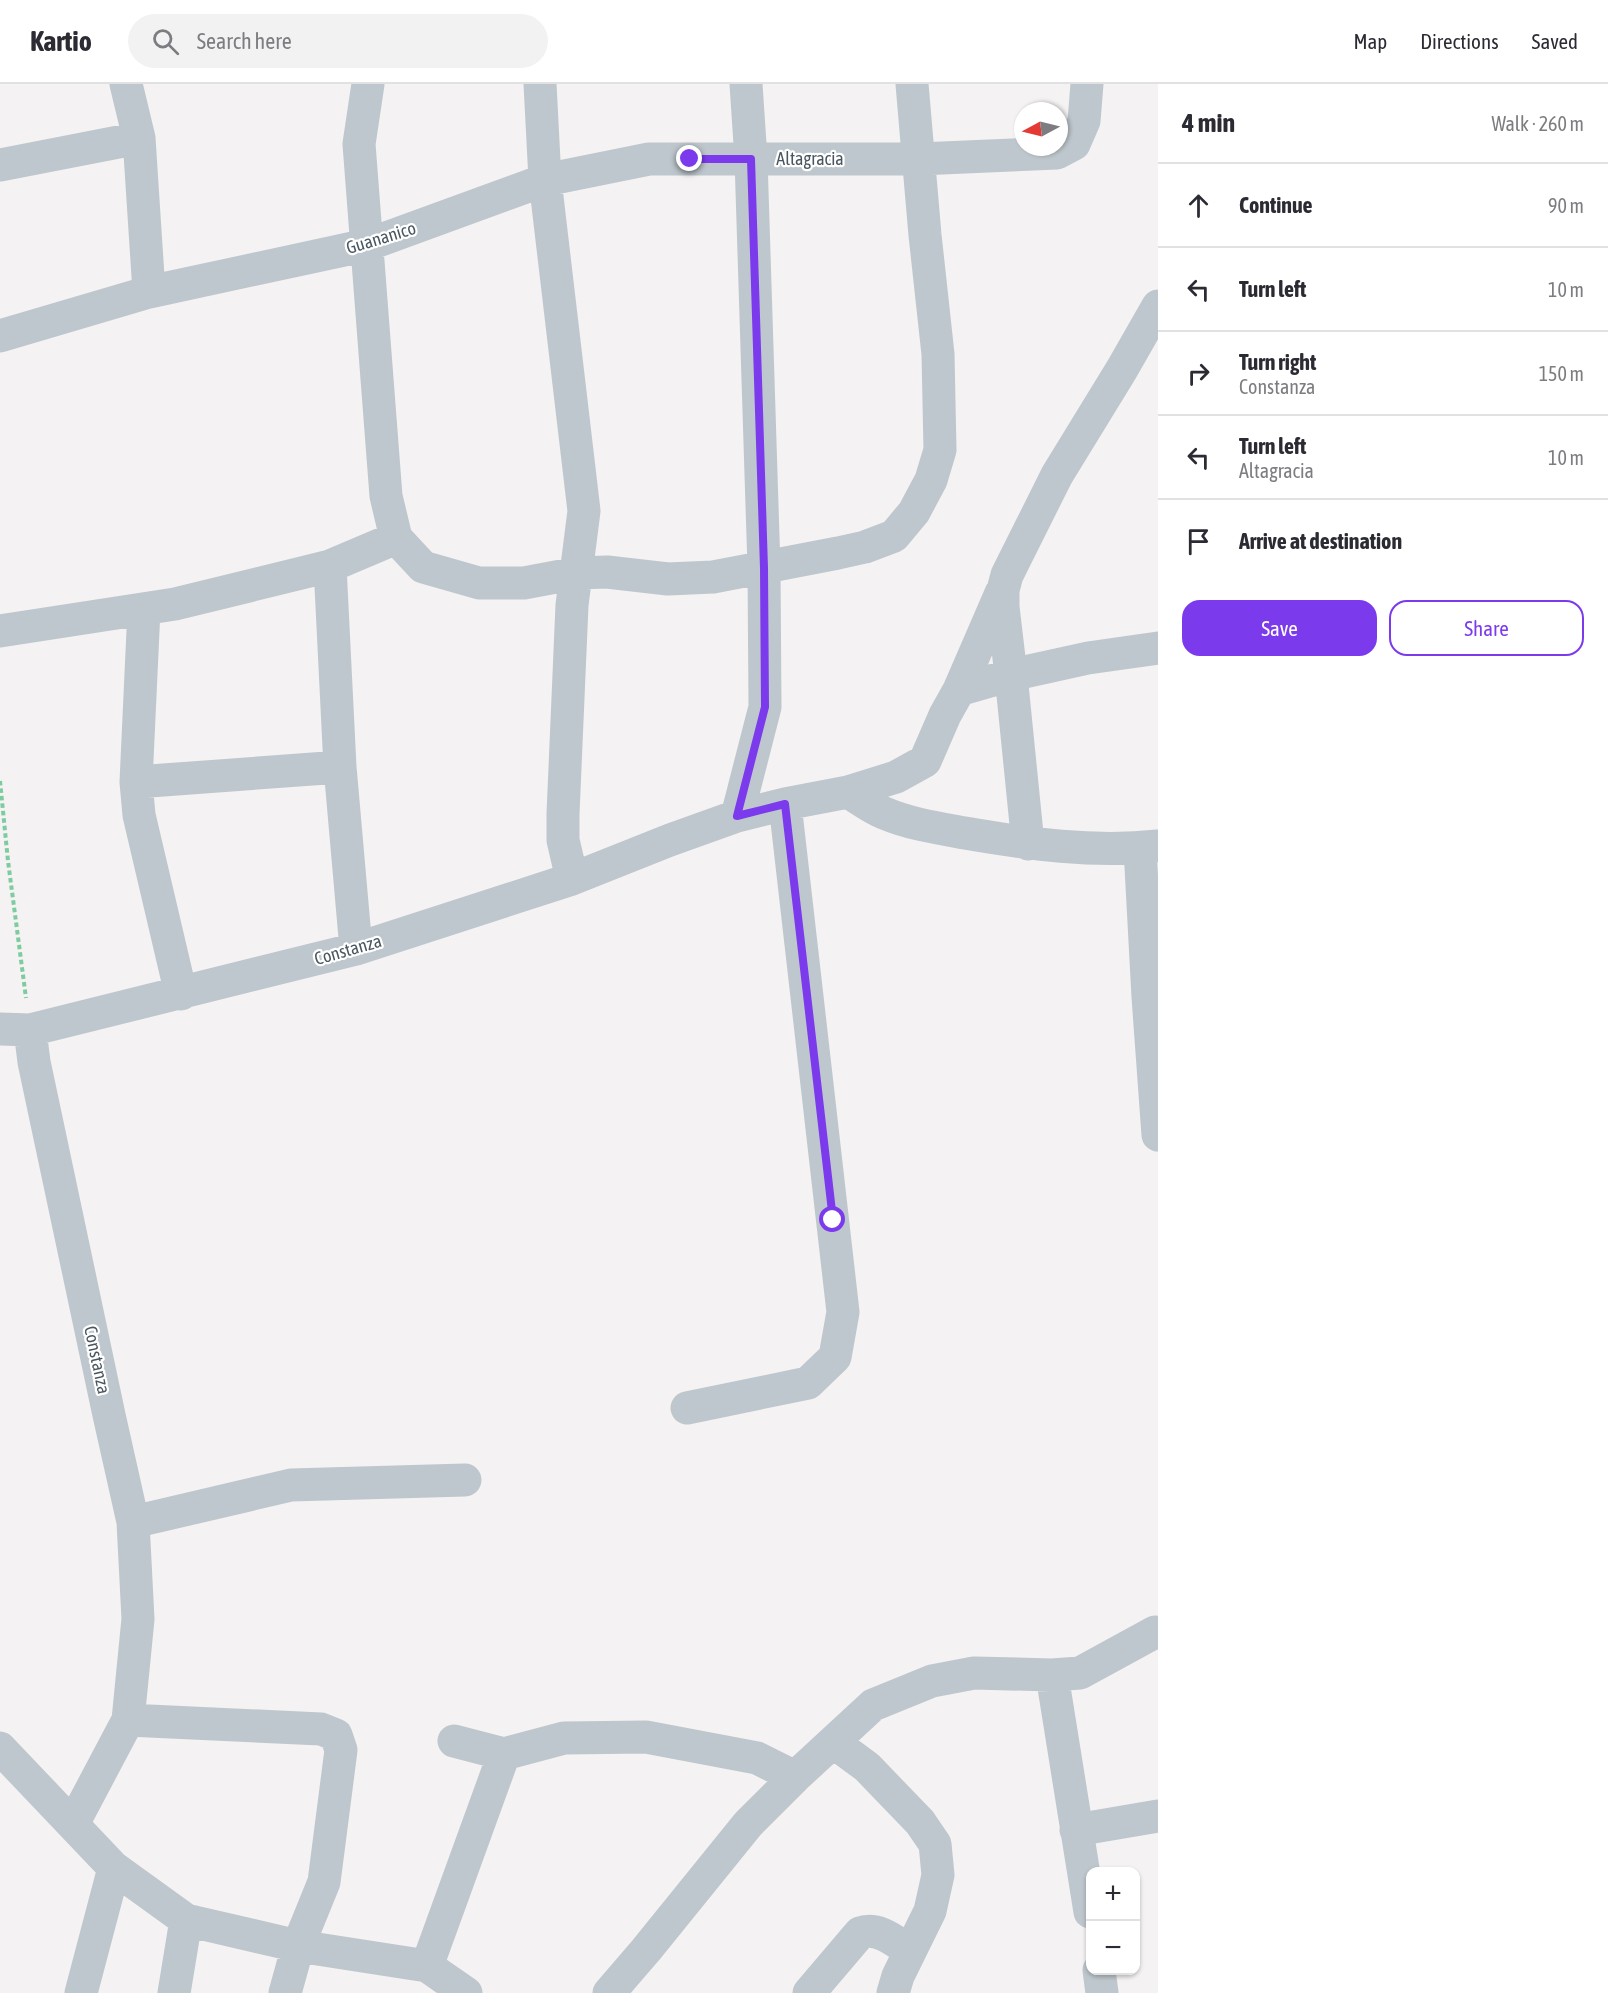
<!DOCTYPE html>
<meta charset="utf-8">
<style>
:root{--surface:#fff;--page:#f2f2f3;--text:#2b2b33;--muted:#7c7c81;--line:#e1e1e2;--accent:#7c3aed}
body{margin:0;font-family:"Asap Condensed",sans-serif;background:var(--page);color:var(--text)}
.controls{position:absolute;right:18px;bottom:18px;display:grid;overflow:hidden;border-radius:12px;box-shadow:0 2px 4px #0004}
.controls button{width:54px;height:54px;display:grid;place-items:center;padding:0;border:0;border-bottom:2px solid var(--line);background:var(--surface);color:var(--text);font:30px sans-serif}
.compass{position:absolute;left:1014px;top:18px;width:54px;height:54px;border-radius:50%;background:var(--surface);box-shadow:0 2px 4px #0004;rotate:263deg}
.stop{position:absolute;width:18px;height:18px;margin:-14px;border:4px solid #7c3aed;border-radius:50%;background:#fff}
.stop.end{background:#7c3aed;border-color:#fff;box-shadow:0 2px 6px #0008}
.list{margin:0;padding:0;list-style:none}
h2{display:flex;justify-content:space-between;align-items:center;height:78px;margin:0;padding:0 24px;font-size:26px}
h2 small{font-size:20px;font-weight:400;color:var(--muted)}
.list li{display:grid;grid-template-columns:39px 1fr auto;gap:18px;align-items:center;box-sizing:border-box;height:84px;padding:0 24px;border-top:2px solid var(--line)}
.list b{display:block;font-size:22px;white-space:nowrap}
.list p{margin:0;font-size:20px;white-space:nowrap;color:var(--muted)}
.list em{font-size:20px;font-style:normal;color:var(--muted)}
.actions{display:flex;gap:12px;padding:18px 24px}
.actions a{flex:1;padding:14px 0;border:2px solid var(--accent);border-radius:18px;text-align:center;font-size:21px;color:var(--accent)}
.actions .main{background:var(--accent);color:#fff}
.icon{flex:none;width:33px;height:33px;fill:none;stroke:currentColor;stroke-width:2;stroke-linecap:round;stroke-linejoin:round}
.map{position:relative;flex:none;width:1158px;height:1909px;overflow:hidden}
header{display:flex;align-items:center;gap:36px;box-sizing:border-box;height:84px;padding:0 30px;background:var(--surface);border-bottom:2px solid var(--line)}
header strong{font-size:28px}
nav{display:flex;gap:33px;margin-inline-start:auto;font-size:21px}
.search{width:420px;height:54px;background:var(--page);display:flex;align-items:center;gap:15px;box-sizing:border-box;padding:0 21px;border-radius:33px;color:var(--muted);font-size:22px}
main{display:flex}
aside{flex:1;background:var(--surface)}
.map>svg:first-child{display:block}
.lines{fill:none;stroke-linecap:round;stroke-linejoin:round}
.path{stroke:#7ccc9f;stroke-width:4;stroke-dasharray:4.5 3;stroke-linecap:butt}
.minor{stroke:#bec7cd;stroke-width:33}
.route{stroke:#7c3aed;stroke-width:8}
.labels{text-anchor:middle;stroke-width:4.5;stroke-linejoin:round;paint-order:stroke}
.street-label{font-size:18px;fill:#4a565f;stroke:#fff}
</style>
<header>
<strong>Kartio</strong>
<div class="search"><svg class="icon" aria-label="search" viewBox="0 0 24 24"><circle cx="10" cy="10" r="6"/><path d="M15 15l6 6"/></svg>Search here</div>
<nav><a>Map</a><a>Directions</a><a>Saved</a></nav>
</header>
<main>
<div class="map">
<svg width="1158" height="1909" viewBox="0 0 1158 1909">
<rect width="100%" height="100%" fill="#f4f2f2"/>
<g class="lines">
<path class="path" d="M0,697l8,80 18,137"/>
<path class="minor" d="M126,0l13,54 10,154
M368,0l-9,60 27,352 10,42 27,29 56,16h45l53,-10 30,-1 61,7 45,-2 125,-24 27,-6 29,-11 20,-24 17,-32 9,-30 -2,-96 -13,-119 -13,-151
M540,0l5,96 39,331 -12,94 -9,209v26l9,39
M0,81l139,-27
M1158,222l-36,63 -65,106 -50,100 -4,15v17l8,68 77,-17 70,-10
M0,252l149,-44 218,-47 178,-65 104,-21h270l138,-6 17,-9 10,-23 3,-37
M330,482l10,201 16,182
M144,525l-8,173 3,33 42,179
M0,547l175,-27 155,-38 66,-28
M959,606l42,-97
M136,698l204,-15
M848,708c12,7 23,16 36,21 26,11 53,15 81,20 64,11 128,20 193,13
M737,732l28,-109 -1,-139 -13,-409 -5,-75
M1140,764l8,149 10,138
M0,945l30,1
M687,1324l121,-25 27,-26 8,-45 -58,-508
M133,1438l158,-37 174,-5
M1052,1591l38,237
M128,1636l193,9 15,6 5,15 -17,132 -26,64 -13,47
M454,1657l50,13 60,-16 82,-1 111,21 38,19
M833,1658l34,25 53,55 15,22 3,31 -8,36 -32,65 -5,17
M0,1664l114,120 72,52 112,26 129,20 39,27
M73,1740l55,-104 10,-101 -5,-97 -24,-107 -75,-353 -4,-32 326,-81 216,-70 98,-39 67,-24 48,-12 63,-12 48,-15 29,-16 20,-46 14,-25 52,-15 17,169
M1076,1746l82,-14
M427,1882l77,-212
M1099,1886l3,23
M81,1909l33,-125
M174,1909l12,-73
M609,1909l37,-43 102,-126 47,-47 78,-72 59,-24 42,-8 78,2 28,-2 75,-41 3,1
M809,1909l51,-60c18,-7 36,9 50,18"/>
</g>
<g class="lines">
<path class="route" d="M690,75h61l13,409 1,139 -28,109 48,-12 48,416"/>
</g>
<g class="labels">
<g class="street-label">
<text x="810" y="81">Altagracia</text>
<text transform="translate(381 154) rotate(-17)" y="6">Guananico</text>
<text transform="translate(348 866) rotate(-16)" y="6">Constanza</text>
<text transform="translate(97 1276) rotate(78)" y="6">Constanza</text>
</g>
</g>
</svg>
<div class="controls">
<button>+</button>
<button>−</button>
</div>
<svg class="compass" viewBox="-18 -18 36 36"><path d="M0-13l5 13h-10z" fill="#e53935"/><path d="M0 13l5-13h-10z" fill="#7c7c81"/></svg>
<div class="stop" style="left:833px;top:1136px"></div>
<div class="stop end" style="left:690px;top:75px"></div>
</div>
<aside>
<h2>4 min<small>Walk · 260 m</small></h2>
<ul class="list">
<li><svg class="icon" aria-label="ahead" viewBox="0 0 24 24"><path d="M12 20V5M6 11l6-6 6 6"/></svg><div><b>Continue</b></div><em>90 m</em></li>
<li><svg class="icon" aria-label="left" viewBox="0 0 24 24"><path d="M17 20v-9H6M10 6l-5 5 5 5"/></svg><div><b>Turn left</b></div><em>10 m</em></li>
<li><svg class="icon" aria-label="right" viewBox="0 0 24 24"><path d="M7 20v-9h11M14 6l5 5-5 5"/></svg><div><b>Turn right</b><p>Constanza</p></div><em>150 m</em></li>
<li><svg class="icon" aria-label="left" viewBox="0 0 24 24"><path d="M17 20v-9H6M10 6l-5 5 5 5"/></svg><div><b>Turn left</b><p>Altagracia</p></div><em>10 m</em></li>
<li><svg class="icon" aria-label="arrive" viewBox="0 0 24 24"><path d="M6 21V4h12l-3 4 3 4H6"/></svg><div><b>Arrive at destination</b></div></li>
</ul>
<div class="actions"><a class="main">Save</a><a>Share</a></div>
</aside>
</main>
